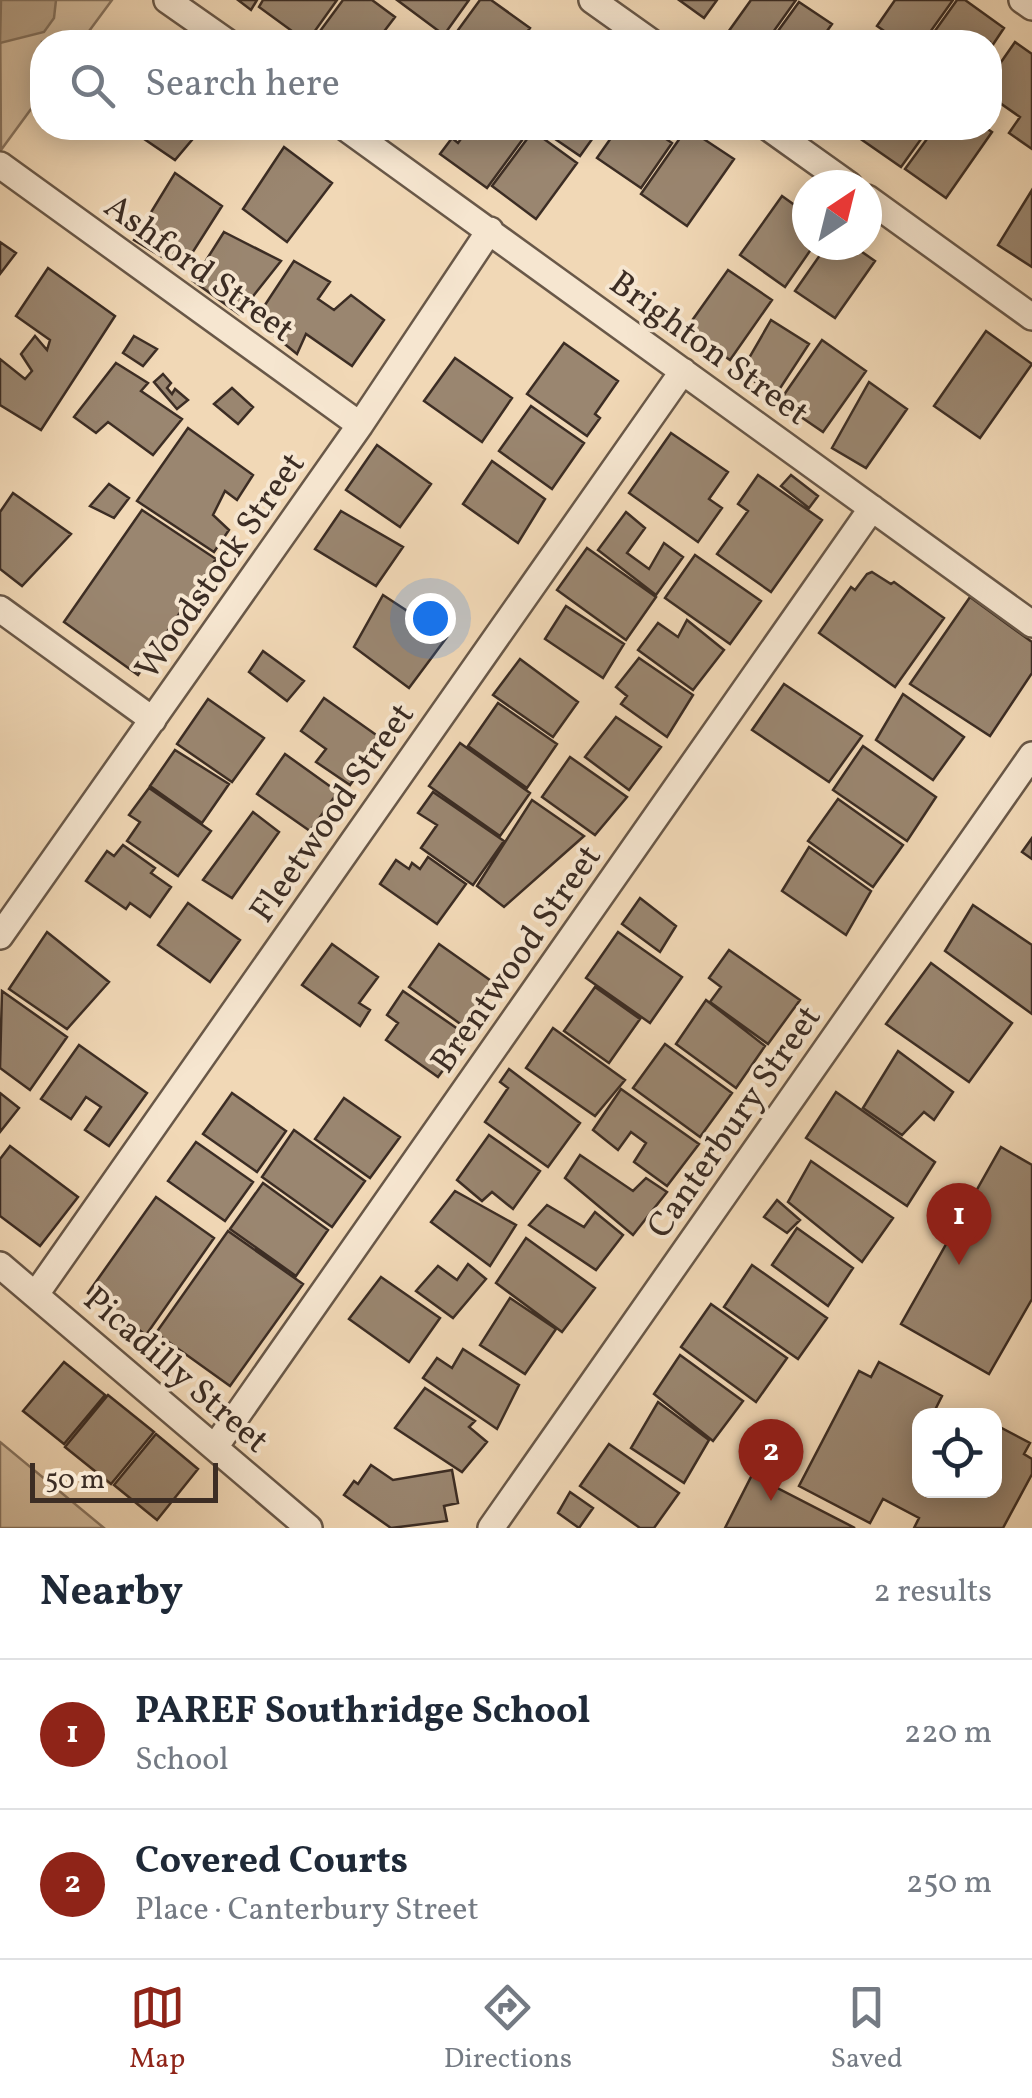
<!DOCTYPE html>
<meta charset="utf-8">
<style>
:root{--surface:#fff;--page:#f2f2f3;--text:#1f2937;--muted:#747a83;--line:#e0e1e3;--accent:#8f2418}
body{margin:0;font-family:Vollkorn,serif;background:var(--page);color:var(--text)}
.controls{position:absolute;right:30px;bottom:30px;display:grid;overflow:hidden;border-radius:20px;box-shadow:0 5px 25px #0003}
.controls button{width:90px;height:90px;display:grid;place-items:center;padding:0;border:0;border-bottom:2px solid var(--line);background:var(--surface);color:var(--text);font:50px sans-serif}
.compass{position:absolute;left:792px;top:170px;width:90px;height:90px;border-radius:50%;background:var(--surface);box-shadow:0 5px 25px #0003;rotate:35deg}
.scale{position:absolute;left:30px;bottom:25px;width:188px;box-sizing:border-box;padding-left:10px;border:5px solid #3c2d24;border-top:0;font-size:28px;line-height:35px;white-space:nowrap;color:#3c2d24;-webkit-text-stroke:8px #f6e6d0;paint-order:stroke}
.you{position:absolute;left:430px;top:618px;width:35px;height:35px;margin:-25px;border:8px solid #fff;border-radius:50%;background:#1a73e8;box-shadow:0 0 0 15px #1a73e833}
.badge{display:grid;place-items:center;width:65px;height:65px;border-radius:50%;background:var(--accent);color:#fff;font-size:32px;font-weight:700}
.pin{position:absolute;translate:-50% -82px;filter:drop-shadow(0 2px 5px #0008)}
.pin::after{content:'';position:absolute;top:52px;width:35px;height:30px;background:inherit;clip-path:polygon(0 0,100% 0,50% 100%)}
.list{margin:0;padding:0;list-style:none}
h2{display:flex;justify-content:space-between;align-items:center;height:130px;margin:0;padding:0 40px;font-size:42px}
h2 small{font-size:32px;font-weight:400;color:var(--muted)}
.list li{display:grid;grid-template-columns:65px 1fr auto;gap:30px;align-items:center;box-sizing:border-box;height:150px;padding:0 40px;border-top:2px solid var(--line)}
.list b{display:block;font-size:38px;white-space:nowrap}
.list p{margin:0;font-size:32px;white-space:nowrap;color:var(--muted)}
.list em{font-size:32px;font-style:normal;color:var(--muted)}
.icon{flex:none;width:55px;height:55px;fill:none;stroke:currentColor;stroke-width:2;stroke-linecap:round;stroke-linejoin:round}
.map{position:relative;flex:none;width:1032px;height:1528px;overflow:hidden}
.search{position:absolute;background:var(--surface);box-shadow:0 5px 25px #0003;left:30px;right:30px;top:30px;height:110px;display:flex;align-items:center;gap:25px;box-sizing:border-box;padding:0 35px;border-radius:40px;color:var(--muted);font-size:38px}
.sheet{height:430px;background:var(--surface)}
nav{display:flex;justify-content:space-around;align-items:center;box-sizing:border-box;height:140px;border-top:2px solid var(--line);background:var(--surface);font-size:28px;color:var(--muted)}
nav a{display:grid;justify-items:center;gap:5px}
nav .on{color:var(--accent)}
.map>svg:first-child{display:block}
.green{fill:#d2bb9d;stroke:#877460;stroke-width:2.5}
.water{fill:#b39e84;stroke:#83715e;stroke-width:2.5}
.building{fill:#9a8670;stroke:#3c2d24;stroke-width:2.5}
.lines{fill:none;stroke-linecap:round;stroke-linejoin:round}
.street-casing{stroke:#695848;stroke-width:30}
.street{stroke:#f6e6d0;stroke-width:25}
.labels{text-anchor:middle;stroke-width:8;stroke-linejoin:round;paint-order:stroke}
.street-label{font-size:35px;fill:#3c2d24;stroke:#f6e6d0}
</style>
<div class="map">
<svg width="1032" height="1528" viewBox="0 0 1032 1528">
<rect width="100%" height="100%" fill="#f1d8b6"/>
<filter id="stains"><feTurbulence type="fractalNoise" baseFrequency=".002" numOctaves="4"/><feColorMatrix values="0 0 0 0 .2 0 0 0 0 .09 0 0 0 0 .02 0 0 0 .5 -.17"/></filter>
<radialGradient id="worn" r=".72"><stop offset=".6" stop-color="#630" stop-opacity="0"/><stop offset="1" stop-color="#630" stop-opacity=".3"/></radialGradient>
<path class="green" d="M0,0h112l-31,42h-39v52l-41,56z
M0,1442l104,86h-104z"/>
<path class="water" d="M1,0h55l-2,18 -10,14 -44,11z"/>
<path class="building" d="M238,0h19l-6,10z
M263,0h74l-30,42 -48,-35z
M343,0h29l23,17 -19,25h-64z
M397,0h72l-25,35z
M480,0h11l39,28 -10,14 -70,-1z
M679,0h38l-13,18z
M751,0h45l-30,42h-29l-11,-7z
M895,0h58l-30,42h-23l-23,-16z
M957,0h8l39,28 -14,21v-7h-63z
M799,2l33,22 -10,14 5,4h-57z
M1015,42l17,12v95l-23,-16 11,-16 -30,-21v-18z
M128,128h74l-27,32z
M469,128h62l-44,60 -47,-34 12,-16 6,5z
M539,128h61l-20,28z
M618,128h32l22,15 -31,45 -44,-30z
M687,128l47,31 -47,67 -46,-32z
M856,128h73l-28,39 -49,-34z
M935,128h51l6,4 -46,66 -41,-29z
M533,131l44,32 -41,56 -44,-33z
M284,147l48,36 -45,59 -44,-33z
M175,173l47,33 -40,63 -48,-29z
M1032,190v77l-34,-22z
M782,196l25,18v31h7l-29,42 -45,-32z
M224,232l57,29 -42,53 -46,-33z
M0,242l16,11 -16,21z
M827,245h25l23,16 -40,57 -40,-27z
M294,261l36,21 -12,17 16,11 17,-15 33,25 -32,46 -46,-32 -9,20 -42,-34z
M48,268l67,48 -74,114 -41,-25v-46l25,20 7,-8 -11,-17 14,-18 12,14 3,-10 -34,-24z
M728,270l44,30 -42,60 -44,-31z
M771,320l38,24 -34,52 -34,-24z
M986,331l46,33 -52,74 -46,-32z
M134,336l23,13 -14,17 -20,-13z
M822,340l44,31 -43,61 -44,-30z
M564,343l54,38 -23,33 5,4 -13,18 -60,-42z
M455,358l57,40 -30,44 -58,-41z
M116,363l32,20 -7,8 41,28 -29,36 -45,-33 -12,11 -22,-16z
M163,374l8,9 -4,5 5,6 3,-5 13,11 -11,9 -23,-27z
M869,382l38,27 -41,59 -34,-20z
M232,388l21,19 -15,17 -24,-20z
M531,406l53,37 -32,46 -53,-38z
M188,428l65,47 -16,25 -12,-9 -12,24 16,15 -15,22 -77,-51z
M671,433l57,39 -19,27 13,9 -24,34 -69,-49z
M377,445l54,39 -31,43 -54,-37z
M492,461l53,38 -27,44 -55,-39z
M758,475l64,45 -51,72 -54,-38 31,-43 -10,-7z
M791,475l27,21 -9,12 -28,-22z
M109,484l20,14 -15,20 -24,-12z
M13,493l58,41 -49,52 -22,-17v-57z
M142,510l74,49 -78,116 -74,-53z
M341,511l62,36 -27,39 -61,-37z
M626,512l19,16 -18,25 22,16 15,-26 19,14 -27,38 -58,-45z
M587,548l69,49 -30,43 -69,-50z
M695,555l66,46 -31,43 -65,-46z
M872,572l19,12 3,-2 50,36 -49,69 -76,-54 32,-46 4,3 12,-16z
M383,595l64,42 -38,51 -55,-41z
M970,597l62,45v31l-42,63 -80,-52z
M566,606l58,38 -21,34 -58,-39z
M687,620l37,30 -31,40 -55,-40 20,-27 20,14z
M263,651l41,30 -17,20 -38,-29z
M639,658l54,37 -26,42 -46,-33 6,-8 -11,-9z
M520,659l58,43 -25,35 -60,-42z
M784,684l78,52 -33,46 -77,-52z
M903,694l61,43 -31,43 -57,-40z
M324,698l58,41 -32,46 -34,-23 10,-13 -25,-18z
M208,699l56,39 -32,44 -55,-38z
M498,703l59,41 -30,44 -59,-42z
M616,717l45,30 -32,43 -44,-33z
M460,743l70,50 -30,43 -71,-50z
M863,746l73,51 -29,44 -74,-51z
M175,750l54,34 -27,39 -52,-37z
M285,754l53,38 -28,39 -53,-37z
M570,757l57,40 -32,38 -53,-38z
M149,788l62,43 -33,45 -51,-35 13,-19 -11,-7z
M433,792l71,49 -31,44 -52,-37 16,-23 -19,-12z
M838,799l65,46 -30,42 -65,-46z
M532,800l52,36 -80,71 -27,-21z
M253,812l26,20 -47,66 -29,-18z
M1032,838v21l-10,-7z
M123,845l32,23 -4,5 20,14 -21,30 -20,-14 -4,6 -40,-28 21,-30 7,5z
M809,847l62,44 -25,44 -64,-44z
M428,857l38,27 -29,40 -57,-40 16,-24 13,9 3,-6 8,6z
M640,898l36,28 -16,26 -38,-28z
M188,903l52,37 -30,42 -52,-37z
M973,905l59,40v69l-87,-63z
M47,932l62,50 -42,47 -58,-40z
M618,932l64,45 -32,46 -64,-45z
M332,944l46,33 -19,26 11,7 -10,16 -58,-41z
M439,944l58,41 -31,43 -57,-41z
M729,950l71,50 -32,44 -58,-42 11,-15 -12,-9z
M931,963l81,60 -43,59 -83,-58z
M595,987l45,32 -31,44 -45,-32z
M2,991l65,46 -37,53 -30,-22z
M403,991l65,45 -30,41 -52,-37 12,-17 -11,-8z
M706,1000l59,46 -29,42 -60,-44z
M553,1028l72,52 -30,36 -69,-48z
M665,1044l67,49 -32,44 -67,-49z
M79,1045l68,48 -38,53 -24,-16 16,-23 -15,-10 -15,22 -30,-20z
M898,1051l55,41 -19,28 -10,-8 -22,23 -39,-27z
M509,1069l71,54 -32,44 -63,-45 23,-34 -8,-6z
M621,1089l78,55 -32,42 -33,-24 12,-19 -15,-11 -13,18 -25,-20z
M836,1092l99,70 -28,44 -101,-68z
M0,1093l19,15 -19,24z
M232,1093l54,38 -29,41 -54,-38z
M344,1098l56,39 -30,41 -55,-39z
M294,1130l71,51 -33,46 -70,-50z
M489,1135l51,36 -27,38 -21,-17 -10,9 -25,-21z
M196,1142l57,40 -28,39 -57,-40z
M10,1146l68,51 -38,49 -40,-30v-57z
M1001,1147l31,18v134l-43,75 -88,-50z
M580,1155l53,36 13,-13 21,14 -34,43 -68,-57z
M811,1161l82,57 -31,44 -74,-60z
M263,1183l65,47 -32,46 -66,-47z
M455,1191l61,34 -26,41 -59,-44z
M156,1197l58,41 -68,97 -58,-42z
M777,1200l23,20 -13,13 -23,-16z
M547,1205l37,22 11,-15 28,23 -27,35 -67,-45z
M797,1228l56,40 -25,38 -56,-41z
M228,1231l75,53 -73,102 -74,-53z
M526,1238l69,50 -33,44 -66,-49z
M468,1264l18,15 -33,39 -37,-27 22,-25 19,14z
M752,1265l75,53 -29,41 -74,-52z
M381,1277l59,41 -31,44 -60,-43z
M510,1298l46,31 -31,45 -45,-29z
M711,1304l76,54 -31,44 -75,-55z
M463,1349l56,36 -22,44 -74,-51 14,-20 15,10z
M680,1355l63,46 -30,40 -59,-47z
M64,1362l41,33 -41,49 -41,-33z
M879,1362l63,34 -10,20h-12v74h74v-66l36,19 -6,11 8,5v15l-29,54h-89l5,-10 -36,-19 -13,24 -71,-37 60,-115 12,6z
M425,1388l50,33 -6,6 18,15 -25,30 -67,-44z
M108,1395l46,37 -43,52 -46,-37z
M658,1402l51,38 -25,43 -53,-35z
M156,1434l42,35 -41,51 -43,-35z
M609,1444l70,49 -25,35h-14l-60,-42z
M371,1465l22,15 59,-10 6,33 -14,3 3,15 -56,7 -47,-33 10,-14 4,3z
M752,1475l103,53h-130z
M570,1492l23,16 -14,20 -21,-15z"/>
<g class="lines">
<g class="street-casing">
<path id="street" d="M167,0l60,42
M592,0l59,42
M1022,0l10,7
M346,128l686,496
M769,128l80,57
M0,165l360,260
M867,198l165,119
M0,609l153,111
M0,936l360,-511 130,-195
M0,1265l309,263
M36,1294l647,-923
M215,1447l657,-939
M491,1528l541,-773"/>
</g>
<use href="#street" class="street"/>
</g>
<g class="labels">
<g class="street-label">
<text transform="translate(200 267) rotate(36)" y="12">Ashford Street</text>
<text transform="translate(710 347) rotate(36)" y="12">Brighton Street</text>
<text transform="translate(219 565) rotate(-55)" y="12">Woodstock Street</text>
<text transform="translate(331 812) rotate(-55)" y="12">Fleetwood Street</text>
<text transform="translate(515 958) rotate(-55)" y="12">Brentwood Street</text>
<text transform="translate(733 1121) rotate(-55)" y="12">Canterbury Street</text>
<text transform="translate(177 1369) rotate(41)" y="12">Picadilly Street</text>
</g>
</g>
<rect width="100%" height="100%" filter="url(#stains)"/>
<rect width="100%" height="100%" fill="url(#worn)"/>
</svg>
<div class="controls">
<button><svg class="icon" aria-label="locate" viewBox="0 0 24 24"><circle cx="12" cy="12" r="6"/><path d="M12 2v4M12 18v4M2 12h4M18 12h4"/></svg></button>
</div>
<svg class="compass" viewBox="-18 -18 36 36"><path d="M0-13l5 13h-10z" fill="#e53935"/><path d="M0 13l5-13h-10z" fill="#747a83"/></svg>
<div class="scale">50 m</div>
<div class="you"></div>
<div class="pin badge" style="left:959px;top:1265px">1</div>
<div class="pin badge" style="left:771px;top:1501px">2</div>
<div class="search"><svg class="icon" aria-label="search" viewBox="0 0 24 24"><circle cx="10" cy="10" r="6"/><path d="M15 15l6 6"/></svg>Search here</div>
</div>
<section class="sheet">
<h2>Nearby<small>2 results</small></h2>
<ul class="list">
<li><span class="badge">1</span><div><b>PAREF Southridge School</b><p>School</p></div><em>220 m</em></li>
<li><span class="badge">2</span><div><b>Covered Courts</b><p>Place · Canterbury Street</p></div><em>250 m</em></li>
</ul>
</section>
<nav>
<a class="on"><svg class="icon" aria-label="map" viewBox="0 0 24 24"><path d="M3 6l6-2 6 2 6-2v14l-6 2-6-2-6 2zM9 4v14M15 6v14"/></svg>Map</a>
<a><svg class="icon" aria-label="directions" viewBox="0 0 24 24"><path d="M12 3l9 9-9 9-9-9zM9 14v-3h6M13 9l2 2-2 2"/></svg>Directions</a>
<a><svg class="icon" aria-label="saved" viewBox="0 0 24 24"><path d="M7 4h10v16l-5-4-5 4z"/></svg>Saved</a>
</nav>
